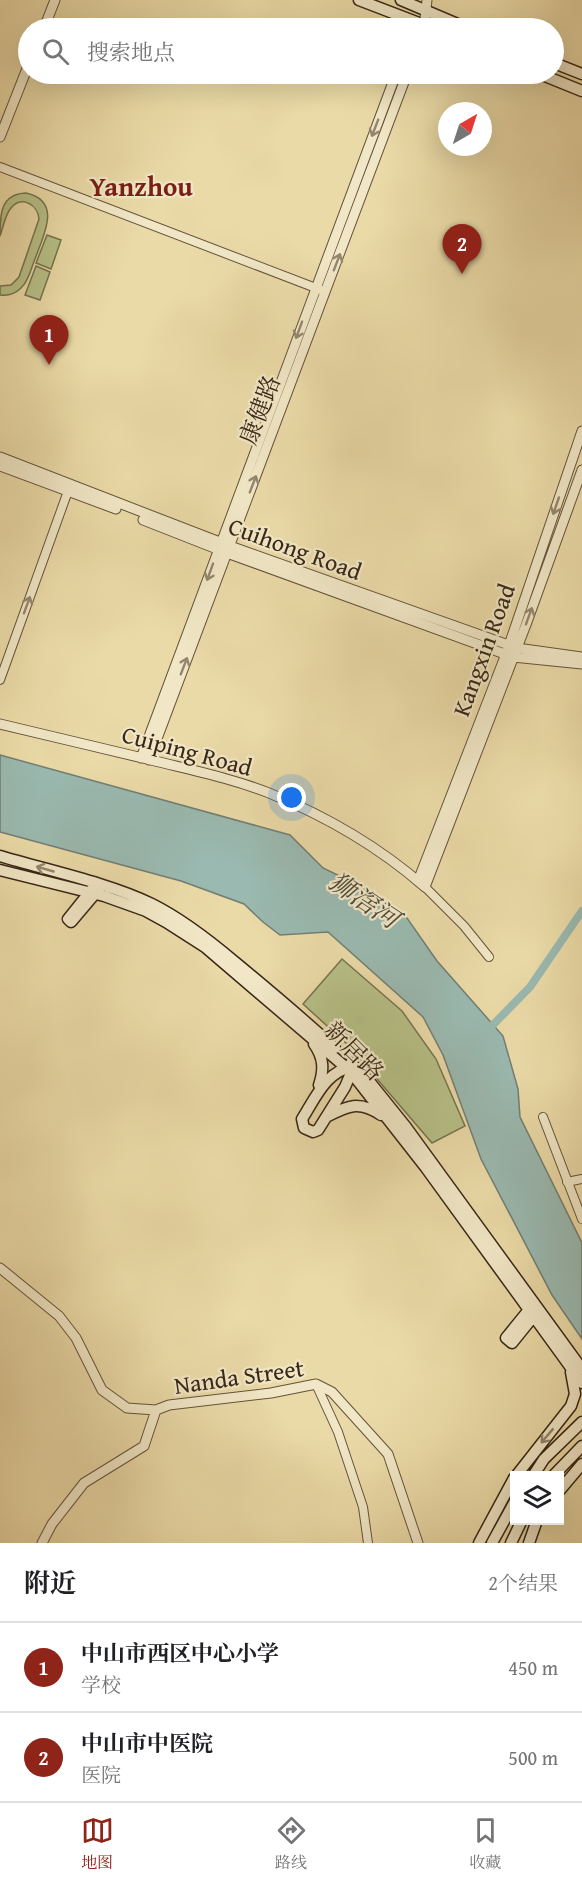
<!DOCTYPE html>
<html lang="zh">
<meta charset="utf-8">
<style>
:root{--surface:#fff;--page:#f6f6f6;--text:#202124;--muted:#757577;--line:#e0e0e0;--accent:#8f2418}
body{margin:0;font-family:"Gentium Book Plus","Noto Serif SC",serif;background:var(--page);color:var(--text)}
.controls{position:absolute;right:18px;bottom:18px;display:grid;overflow:hidden;border-radius:0px;box-shadow:0 6px 24px #0002}
.controls button{width:54px;height:54px;display:grid;place-items:center;padding:0;border:0;border-bottom:2px solid var(--line);background:var(--surface);color:var(--text);font:30px sans-serif}
.compass{position:absolute;left:438px;top:102px;width:54px;height:54px;border-radius:50%;background:var(--surface);box-shadow:0 6px 24px #0002;rotate:39deg}
.you{position:absolute;left:292px;top:798px;width:21px;height:21px;margin:-15px;border:4px solid #fff;border-radius:50%;background:#1a73e8;box-shadow:0 0 0 9px #1a73e833}
.badge{display:grid;place-items:center;width:39px;height:39px;border-radius:50%;background:var(--accent);color:#fff;font-size:20px;font-weight:700}
.pin{position:absolute;translate:-50% -50px;filter:drop-shadow(0 2px 3px #0008)}
.pin::after{content:'';position:absolute;top:32px;width:21px;height:18px;background:inherit;clip-path:polygon(0 0,100% 0,50% 100%)}
.list{margin:0;padding:0;list-style:none}
h2{display:flex;justify-content:space-between;align-items:center;height:78px;margin:0;padding:0 24px;font-size:26px}
h2 small{font-size:20px;font-weight:400;color:var(--muted)}
.list li{display:grid;grid-template-columns:39px 1fr auto;gap:18px;align-items:center;box-sizing:border-box;height:90px;padding:0 24px;border-top:2px solid var(--line)}
.list b{display:block;font-size:22px;white-space:nowrap}
.list p{margin:0;font-size:20px;white-space:nowrap;color:var(--muted)}
.list em{font-size:20px;font-style:normal;color:var(--muted)}
.icon{flex:none;width:33px;height:33px;fill:none;stroke:currentColor;stroke-width:2;stroke-linecap:round;stroke-linejoin:round}
.map{position:relative;flex:none;width:582px;height:1543px;overflow:hidden}
.search{position:absolute;background:var(--surface);box-shadow:0 6px 24px #0002;left:18px;right:18px;top:18px;height:66px;display:flex;align-items:center;gap:15px;box-sizing:border-box;padding:0 21px;border-radius:33px;color:var(--muted);font-size:22px}
.sheet{height:258px;background:var(--surface)}
nav{display:flex;justify-content:space-around;align-items:center;box-sizing:border-box;height:84px;border-top:2px solid var(--line);background:var(--surface);font-size:16px;color:var(--muted)}
nav a{display:grid;justify-items:center;gap:3px}
nav .on{color:var(--accent)}
.map>svg:first-child{display:block}
.green{fill:#b7c087;stroke:#77734f;stroke-width:1.5}
.water{fill:#9ab9b0;stroke:#727e73;stroke-width:1.5}
.lines{fill:none;stroke-linecap:round;stroke-linejoin:round}
.canal{stroke:#9ab9b0;stroke-width:8}
.minor-casing{stroke:#64533b;stroke-width:10}
.tertiary-casing{stroke:#64533b;stroke-width:11}
.secondary-casing{stroke:#372617;stroke-width:13}
.minor{stroke:#f1e7c6;stroke-width:8}
.tertiary{stroke:#f1e7c6;stroke-width:9}
.secondary{stroke:#f1e7c6;stroke-width:10}
.oneway{stroke:#94866e}
.labels{text-anchor:middle;stroke-width:4.5;stroke-linejoin:round;paint-order:stroke}
.street-label{font-size:24px;fill:#372617;stroke:#f1e7c6}
.water-label{font-size:26px;font-style:italic;fill:#504b3d;stroke:#f1e7c6}
.quarter-label{font-size:27px;font-weight:bold;fill:#7a1f14;stroke:#f1e7c6}
</style>
<div class="map">
<svg width="582" height="1543" viewBox="0 0 582 1543">
<rect width="100%" height="100%" fill="#eadaa7"/>
<filter id="stains"><feTurbulence type="fractalNoise" baseFrequency=".00333" numOctaves="4"/><feColorMatrix values="0 0 0 0 .2 0 0 0 0 .09 0 0 0 0 .02 0 0 0 .5 -.17"/></filter>
<radialGradient id="worn" r=".72"><stop offset=".6" stop-color="#630" stop-opacity="0"/><stop offset="1" stop-color="#630" stop-opacity=".3"/></radialGradient>
<path class="green" d="M26,193c37,8 17,43 9,66 -4,9 -6,22 -14,29 -6,6 -13,8 -21,7v-9l11,-1 8,-8 20,-58c-1,-14 -17,-24 -28,-11 -6,7 -8,20 -11,28 0,-21 0,-42 26,-43z
M47,235l14,5 -10,29 -15,-6z
M36,266l14,6 -10,28 -15,-5z
M342,959l60,52 34,48 29,67 -33,17 -84,-98 -45,-41z"/>
<path class="water" d="M0,755l290,80 33,33 37,18 47,32 30,43 66,75 15,53 2,28 62,126v96l-30,-44 -71,-136 -38,-104 -20,-38 -95,-85 -48,3 -17,-13 -19,-18 -63,-23 -181,-49z"/>
<g class="lines">
<path class="canal" d="M487,1031l43,-44 52,-76"/>
<g class="minor-casing">
<path id="minor" d="M0,167l321,123
M0,680l68,-189
M425,887l39,39 25,31
M543,1117l39,102
M567,1182l15,-3
M316,1384l22,48 25,75 5,36"/>
</g>
<g class="tertiary-casing">
<path id="tertiary" d="M44,28l11,-28
M424,28l3,-28
M0,137l28,-71
M0,457l230,89 287,102 65,9
M0,466l116,43
M143,520l84,33 286,104 69,7
M0,724c50,12 101,24 151,36 40,10 80,18 118,33 57,23 110,54 156,94l102,-265 55,-152
M141,758l255,-684
M149,760l258,-686
M418,881l88,-227 76,-223
M0,1268l59,48 17,22 26,52 25,18 29,2
M42,1543l10,-19 32,-41 60,-37 12,-36 13,-5 102,-12 45,-9 16,8 56,62 30,89"/>
</g>
<g class="secondary-casing">
<path id="secondary" d="M359,0l73,28
M401,0l66,28
M554,63l28,11
M540,74l42,17
M0,856c47,14 109,27 152,48 30,15 57,36 83,58 34,28 67,56 100,86
M0,870l104,26 42,15 20,11 39,25 145,124 76,97 156,215
M92,889l-24,30 3,3 28,-33
M314,1044c10,14 10,26 5,41
M351,1063l18,18 37,46 176,242
M354,1066l-9,21 -27,43 -5,2 -9,-4 -2,-9c14,-22 24,-48 52,-53z
M326,1117c21,-11 33,-17 55,-2
M532,1306l-26,32 6,5 25,-31
M516,1476l55,-70 4,-12 -4,-22
M533,1476l11,-17 38,-37
M553,1476l29,-30
M560,1490l22,-26
M479,1543l35,-65
M492,1543l22,-40
M511,1543l11,-23
M529,1543l8,-23"/>
</g>
<use href="#minor" class="minor"/>
<use href="#tertiary" class="tertiary"/>
<use href="#secondary" class="secondary"/>
</g>
<defs><path id="oneway-shaft" d="M-6 0H5M1.5-3L5.5 0L1.5 3" fill="none" stroke-width="1.6" stroke-linecap="round" stroke-linejoin="round" transform="scale(1.5)"/></defs>
<g class="oneway">
<use href="#oneway-shaft" transform="translate(375 128) rotate(111)"/>
<use href="#oneway-shaft" transform="translate(337 262) rotate(-69)"/>
<use href="#oneway-shaft" transform="translate(299 330) rotate(110)"/>
<use href="#oneway-shaft" transform="translate(253 484) rotate(-69)"/>
<use href="#oneway-shaft" transform="translate(556 506) rotate(109)"/>
<use href="#oneway-shaft" transform="translate(210 572) rotate(110)"/>
<use href="#oneway-shaft" transform="translate(27 605) rotate(-70)"/>
<use href="#oneway-shaft" transform="translate(529 616) rotate(-70)"/>
<use href="#oneway-shaft" transform="translate(184 666) rotate(-69)"/>
<use href="#oneway-shaft" transform="translate(45 869) rotate(-164)"/>
<use href="#oneway-shaft" transform="translate(547 1436) rotate(130)"/>
</g>
<g class="labels">
<g class="street-label">
<text transform="translate(260 410) rotate(-69)" y="8">康健路</text>
<text transform="translate(295 549) rotate(20)" y="8">Cuihong Road</text>
<text transform="translate(484 650) rotate(-70)" y="8">Kangxin Road</text>
<text transform="translate(187 751) rotate(15)" y="8">Cuiping Road</text>
<text transform="translate(354 1051) rotate(45)" y="8">新居路</text>
<text transform="translate(239 1377) rotate(-8)" y="8">Nanda Street</text>
</g>
<g class="water-label">
<text transform="translate(364 900) rotate(34)" y="9">狮滘河</text>
</g>
<g class="quarter-label">
<text x="141" y="196">Yanzhou</text>
</g>
</g>
<rect width="100%" height="100%" filter="url(#stains)"/>
<rect width="100%" height="100%" fill="url(#worn)"/>
</svg>
<div class="controls">
<button><svg class="icon" aria-label="layers" viewBox="0 0 24 24"><path d="M12 4l9 5-9 5-9-5zM3 14l9 5 9-5"/></svg></button>
</div>
<svg class="compass" viewBox="-18 -18 36 36"><path d="M0-13l5 13h-10z" fill="#e53935"/><path d="M0 13l5-13h-10z" fill="#757577"/></svg>
<div class="you"></div>
<div class="pin badge" style="left:49px;top:365px">1</div>
<div class="pin badge" style="left:462px;top:274px">2</div>
<div class="search"><svg class="icon" aria-label="search" viewBox="0 0 24 24"><circle cx="10" cy="10" r="6"/><path d="M15 15l6 6"/></svg>搜索地点</div>
</div>
<section class="sheet">
<h2>附近<small>2个结果</small></h2>
<ul class="list">
<li><span class="badge">1</span><div><b>中山市西区中心小学</b><p>学校</p></div><em>450 m</em></li>
<li><span class="badge">2</span><div><b>中山市中医院</b><p>医院</p></div><em>500 m</em></li>
</ul>
</section>
<nav>
<a class="on"><svg class="icon" aria-label="map" viewBox="0 0 24 24"><path d="M3 6l6-2 6 2 6-2v14l-6 2-6-2-6 2zM9 4v14M15 6v14"/></svg>地图</a>
<a><svg class="icon" aria-label="directions" viewBox="0 0 24 24"><path d="M12 3l9 9-9 9-9-9zM9 14v-3h6M13 9l2 2-2 2"/></svg>路线</a>
<a><svg class="icon" aria-label="saved" viewBox="0 0 24 24"><path d="M7 4h10v16l-5-4-5 4z"/></svg>收藏</a>
</nav>
